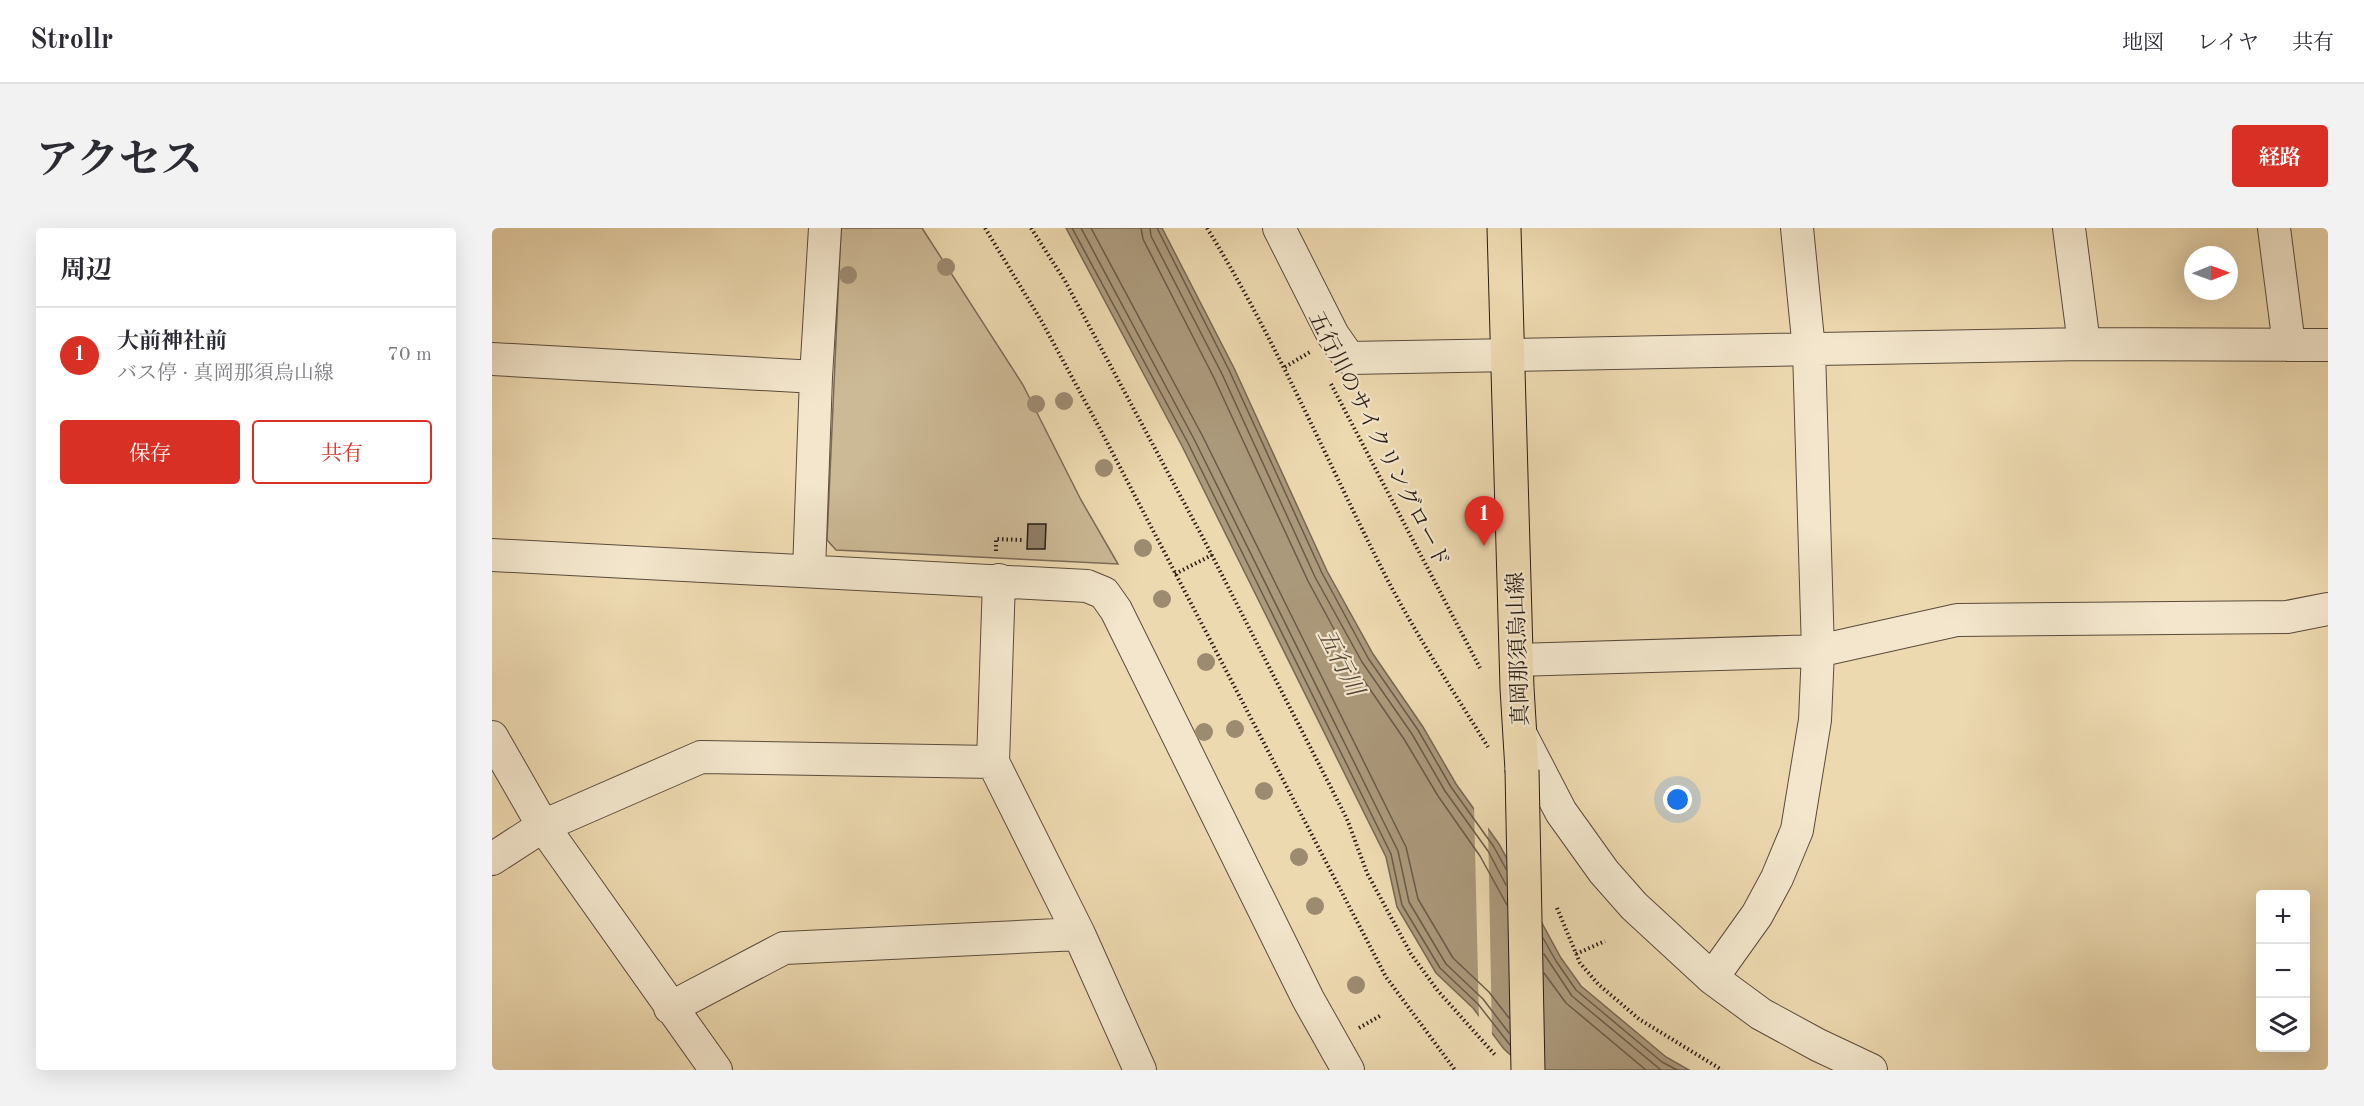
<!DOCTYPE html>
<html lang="ja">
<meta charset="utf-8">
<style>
:root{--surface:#fff;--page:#f2f2f3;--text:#2b2b33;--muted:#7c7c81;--line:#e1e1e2;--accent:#d93025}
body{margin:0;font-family:"Old Standard TT","Noto Serif JP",serif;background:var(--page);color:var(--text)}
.controls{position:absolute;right:18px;bottom:18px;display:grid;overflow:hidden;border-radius:6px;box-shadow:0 6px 24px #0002}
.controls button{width:54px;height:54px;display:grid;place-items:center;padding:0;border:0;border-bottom:2px solid var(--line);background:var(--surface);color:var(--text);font:30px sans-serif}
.compass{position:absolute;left:1692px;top:18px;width:54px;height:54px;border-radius:50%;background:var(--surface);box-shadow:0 6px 24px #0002;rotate:89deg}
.you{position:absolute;left:1186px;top:572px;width:21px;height:21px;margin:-15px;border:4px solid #fff;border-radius:50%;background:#1a73e8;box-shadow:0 0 0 9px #1a73e833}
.badge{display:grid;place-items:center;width:39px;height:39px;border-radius:50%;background:var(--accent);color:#fff;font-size:20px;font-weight:700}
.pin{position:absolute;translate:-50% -50px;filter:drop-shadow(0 2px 3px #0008)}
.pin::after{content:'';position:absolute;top:32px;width:21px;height:18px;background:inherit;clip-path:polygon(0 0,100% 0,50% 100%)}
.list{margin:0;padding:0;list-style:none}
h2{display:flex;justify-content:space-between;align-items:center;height:78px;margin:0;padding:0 24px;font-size:26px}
h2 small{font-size:20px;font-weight:400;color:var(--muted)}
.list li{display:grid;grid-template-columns:39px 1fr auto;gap:18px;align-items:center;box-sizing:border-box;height:96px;padding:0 24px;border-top:2px solid var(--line)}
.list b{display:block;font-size:22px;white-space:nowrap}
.list p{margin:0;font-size:20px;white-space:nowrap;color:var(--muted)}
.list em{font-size:20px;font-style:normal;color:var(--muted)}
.actions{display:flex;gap:12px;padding:18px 24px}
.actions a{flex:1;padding:14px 0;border:2px solid var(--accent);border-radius:6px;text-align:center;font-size:21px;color:var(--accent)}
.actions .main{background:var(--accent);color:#fff}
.icon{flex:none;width:33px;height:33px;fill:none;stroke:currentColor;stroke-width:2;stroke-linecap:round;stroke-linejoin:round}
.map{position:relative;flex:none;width:1836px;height:842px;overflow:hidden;border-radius:6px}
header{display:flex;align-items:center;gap:36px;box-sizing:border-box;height:84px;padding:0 30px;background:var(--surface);border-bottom:2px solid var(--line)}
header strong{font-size:28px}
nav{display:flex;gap:33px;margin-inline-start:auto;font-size:21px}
.intro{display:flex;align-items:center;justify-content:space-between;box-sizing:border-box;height:144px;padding:0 36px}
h1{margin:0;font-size:42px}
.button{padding:15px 27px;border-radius:6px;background:var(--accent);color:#fff;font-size:21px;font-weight:700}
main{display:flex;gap:36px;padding:0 36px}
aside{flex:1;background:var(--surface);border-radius:6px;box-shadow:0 6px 24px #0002}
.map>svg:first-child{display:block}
.green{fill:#ccb996;stroke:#7b6a56;stroke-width:1.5}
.water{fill:#ab997b;stroke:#776752;stroke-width:1.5}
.pier{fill:#edd9b0}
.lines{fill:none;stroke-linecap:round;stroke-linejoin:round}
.shore{stroke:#6a5a48;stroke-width:1.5}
.building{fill:#8f7e66;stroke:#2a1c15;stroke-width:1.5}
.minor-casing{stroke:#5b4b3c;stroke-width:34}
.major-casing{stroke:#2a1c15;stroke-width:35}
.path{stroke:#2a1c15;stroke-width:4;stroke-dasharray:1.5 3;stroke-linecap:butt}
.minor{stroke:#f3e6cc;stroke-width:32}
.major{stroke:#edd9b0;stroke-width:33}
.major-bridge-casing{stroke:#2a1c15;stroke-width:35;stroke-linecap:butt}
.major-bridge{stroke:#edd9b0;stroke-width:33}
.tree{fill:#9d8b70}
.labels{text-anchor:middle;stroke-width:4.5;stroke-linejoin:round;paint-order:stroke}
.street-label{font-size:22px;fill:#2a1c15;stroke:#f3e6cc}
.water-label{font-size:24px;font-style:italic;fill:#574839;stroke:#f3e6cc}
</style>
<header>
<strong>Strollr</strong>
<nav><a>地図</a><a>レイヤ</a><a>共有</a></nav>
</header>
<div class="intro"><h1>アクセス</h1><a class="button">経路</a></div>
<main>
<aside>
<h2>周辺<small></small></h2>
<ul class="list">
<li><span class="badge">1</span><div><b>大前神社前</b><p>バス停 · 真岡那須烏山線</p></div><em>70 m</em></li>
</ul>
<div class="actions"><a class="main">保存</a><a>共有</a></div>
</aside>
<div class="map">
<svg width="1836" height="842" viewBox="0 0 1836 842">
<rect width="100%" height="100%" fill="#edd9b0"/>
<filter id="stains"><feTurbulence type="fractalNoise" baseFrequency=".00333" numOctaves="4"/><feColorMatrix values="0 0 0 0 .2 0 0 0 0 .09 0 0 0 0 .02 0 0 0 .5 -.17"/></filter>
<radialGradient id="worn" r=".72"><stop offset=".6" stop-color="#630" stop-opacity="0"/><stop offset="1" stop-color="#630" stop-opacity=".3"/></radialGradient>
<path class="green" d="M349,0h81l101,157 58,115 37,64 -282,-14 -9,-10z"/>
<path class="water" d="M574,0h96l72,140 93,203 46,83 50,73 33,57 43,60 62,114 20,28 85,71 23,13h-162l-23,-21 -31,-41 -37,-35 -39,-66 -11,-50 -204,-411z"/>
<path class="pier" d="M982,576l14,19 4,215 -13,-17z"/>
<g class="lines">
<path class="shore" d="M580,0l116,215 203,411 11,51 38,63 38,36 32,41
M589,0l113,211 204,412 11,51 37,62 37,35 26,34
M599,0l111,207 204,412 12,52 35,59 36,34 20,26
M649,0l2,11 71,139 94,203 46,85 50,73 34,57 42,60 27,49
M658,0l1,8 71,138 93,203 47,85 50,72 33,57 43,60 18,34
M665,0l72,142 93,203 46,85 50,72 33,57 43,60 12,22
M1051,710l13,23 20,29 86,72 15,8
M1052,726l28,42 89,74
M1052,745l22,30 80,67"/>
</g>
<path class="building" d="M536,296h18l-1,25h-18z"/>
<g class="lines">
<g class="minor-casing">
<path id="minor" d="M787,0l54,107 16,23 735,-14 244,1
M1577,0l15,116
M1782,0l15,117
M0,131l324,18
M0,327l595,31 17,7 12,17 192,389 40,71
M317,343l7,-194 9,-149
M507,352l-6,182 86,172 61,136
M1024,432l302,-9 139,-31 330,-3 41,-8
M1028,505l41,79 43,60 30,34 78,72 49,36 57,31 53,25
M0,509l51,89 173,244
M0,631l51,-33 158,-69 292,5
M1220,750l45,-63 20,-37 20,-48 18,-110 3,-69 -9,-301 -12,-122
M178,780l114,-60 295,-14"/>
</g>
<g class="major-casing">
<path id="major" d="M1012,0l13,460 5,82"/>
</g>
<path class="path" d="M493,0l57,94 57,105 287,550 69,93
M539,0l34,53 138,257 144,281 20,54 44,81 27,37 58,65
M715,0c68,110 118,229 176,343 31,61 69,118 105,176
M793,139l25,-15
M839,156l149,284
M504,323v-12l27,1
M683,346l37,-19
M1065,680l23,55 18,21 41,35 83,51
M1084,726l29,-13
M867,800l21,-12"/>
<use href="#minor" class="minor"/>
<use href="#major" class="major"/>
<g class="major-bridge-casing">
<path id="major-bridge" d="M1030,542l6,300"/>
</g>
<use href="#major-bridge" class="major-bridge"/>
</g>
<g class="tree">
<circle cx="454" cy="39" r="9"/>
<circle cx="356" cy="47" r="9"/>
<circle cx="572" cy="173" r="9"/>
<circle cx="544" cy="176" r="9"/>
<circle cx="612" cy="240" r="9"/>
<circle cx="651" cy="320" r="9"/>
<circle cx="670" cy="371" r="9"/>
<circle cx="714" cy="434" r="9"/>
<circle cx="743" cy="501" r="9"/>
<circle cx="712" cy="504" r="9"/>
<circle cx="772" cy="563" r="9"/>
<circle cx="807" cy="629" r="9"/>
<circle cx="823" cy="678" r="9"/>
<circle cx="864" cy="757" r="9"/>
</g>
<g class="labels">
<g class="street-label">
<text transform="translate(888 211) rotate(63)" y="8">五行川のサイクリングロード</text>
<text transform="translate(1025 421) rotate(-92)" y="8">真岡那須烏山線</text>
</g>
<g class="water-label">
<text transform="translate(849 434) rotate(63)" y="8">五行川</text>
</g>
</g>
<rect width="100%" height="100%" filter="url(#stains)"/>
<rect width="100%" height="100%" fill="url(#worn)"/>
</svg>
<div class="controls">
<button>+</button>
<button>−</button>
<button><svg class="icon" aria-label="layers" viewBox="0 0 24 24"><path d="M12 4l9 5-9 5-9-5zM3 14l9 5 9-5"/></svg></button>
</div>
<svg class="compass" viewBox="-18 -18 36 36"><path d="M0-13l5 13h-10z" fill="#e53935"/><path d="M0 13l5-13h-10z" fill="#7c7c81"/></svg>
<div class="you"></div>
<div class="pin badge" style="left:992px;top:318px">1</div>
</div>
</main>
